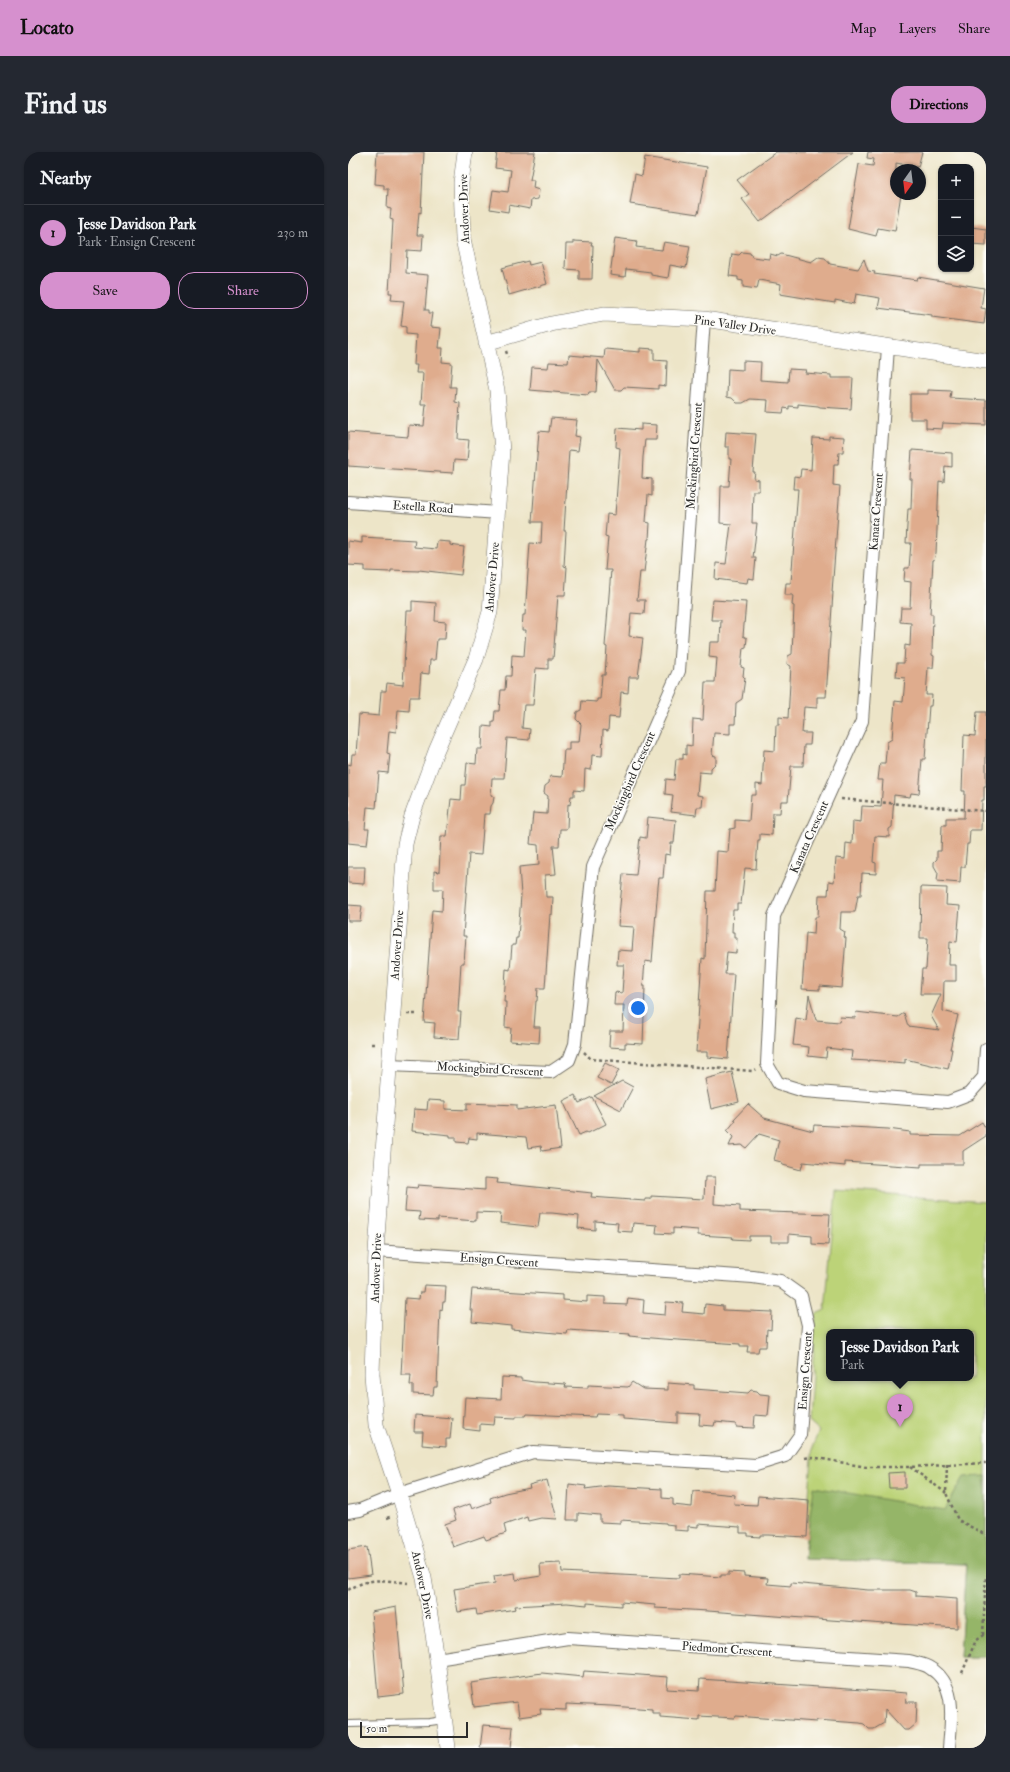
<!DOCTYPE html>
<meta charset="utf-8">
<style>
:root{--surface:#171b24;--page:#242831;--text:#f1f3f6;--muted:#9ea1a6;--line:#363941;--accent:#d690ce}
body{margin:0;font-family:"IM FELL Double Pica",serif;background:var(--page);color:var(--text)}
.controls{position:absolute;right:12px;top:12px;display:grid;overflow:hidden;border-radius:8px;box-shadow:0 1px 3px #0004}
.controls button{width:36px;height:36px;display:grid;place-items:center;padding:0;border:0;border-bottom:1px solid var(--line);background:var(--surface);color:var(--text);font:20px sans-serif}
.compass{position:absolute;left:542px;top:12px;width:36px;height:36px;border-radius:50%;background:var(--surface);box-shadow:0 1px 3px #0004;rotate:194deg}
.scale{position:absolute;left:12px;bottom:10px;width:108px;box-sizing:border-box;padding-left:4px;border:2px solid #2b2b2b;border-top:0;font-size:11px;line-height:14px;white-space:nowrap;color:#2b2b2b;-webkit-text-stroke:3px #fdfcf7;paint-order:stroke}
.you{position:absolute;left:290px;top:856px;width:14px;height:14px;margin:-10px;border:3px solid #fff;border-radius:50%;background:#1a73e8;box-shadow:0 0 0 6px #1a73e833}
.badge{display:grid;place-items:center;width:26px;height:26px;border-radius:50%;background:var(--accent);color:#111;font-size:13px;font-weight:700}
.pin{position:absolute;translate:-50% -33px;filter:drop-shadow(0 1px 2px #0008)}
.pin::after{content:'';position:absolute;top:21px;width:14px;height:12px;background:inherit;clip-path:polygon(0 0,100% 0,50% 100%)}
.popup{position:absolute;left:478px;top:1177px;width:148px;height:52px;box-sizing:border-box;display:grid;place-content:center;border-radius:8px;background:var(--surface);filter:drop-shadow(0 1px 3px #0005);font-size:13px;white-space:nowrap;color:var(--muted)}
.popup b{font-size:15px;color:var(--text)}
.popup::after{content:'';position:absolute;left:50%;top:100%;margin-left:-8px;border:8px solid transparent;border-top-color:var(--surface)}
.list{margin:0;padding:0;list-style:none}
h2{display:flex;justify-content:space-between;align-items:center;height:52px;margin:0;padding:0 16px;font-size:17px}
h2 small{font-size:13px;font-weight:400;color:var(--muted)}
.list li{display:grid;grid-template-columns:26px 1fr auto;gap:12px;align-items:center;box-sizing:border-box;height:56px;padding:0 16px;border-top:1px solid var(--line)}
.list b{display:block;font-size:15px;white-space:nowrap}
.list p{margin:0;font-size:13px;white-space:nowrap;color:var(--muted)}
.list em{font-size:13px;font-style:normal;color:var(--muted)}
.actions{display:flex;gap:8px;padding:12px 16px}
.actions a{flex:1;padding:9px 0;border:1px solid var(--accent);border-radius:16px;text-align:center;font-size:14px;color:var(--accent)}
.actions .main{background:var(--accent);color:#111}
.icon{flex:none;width:22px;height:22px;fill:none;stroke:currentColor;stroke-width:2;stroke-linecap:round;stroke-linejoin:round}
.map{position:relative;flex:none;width:638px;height:1596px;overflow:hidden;border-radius:16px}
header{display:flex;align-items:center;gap:24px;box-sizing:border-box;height:56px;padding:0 20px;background:var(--accent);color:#111}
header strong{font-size:19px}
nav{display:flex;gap:22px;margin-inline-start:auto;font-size:14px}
.intro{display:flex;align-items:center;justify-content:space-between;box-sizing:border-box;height:96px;padding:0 24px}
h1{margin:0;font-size:28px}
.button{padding:10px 18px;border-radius:16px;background:var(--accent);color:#111;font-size:14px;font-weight:700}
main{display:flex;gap:24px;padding:0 24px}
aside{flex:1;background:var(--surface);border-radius:16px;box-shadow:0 1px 3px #0004}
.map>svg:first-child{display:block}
.green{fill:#bcd378;stroke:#747f52;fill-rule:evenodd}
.forest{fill:#95b568;stroke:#60704a}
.building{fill:#dfac8d}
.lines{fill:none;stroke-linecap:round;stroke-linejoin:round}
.service-casing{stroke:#6f6c62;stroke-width:8}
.minor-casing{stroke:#6f6c62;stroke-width:14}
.tertiary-casing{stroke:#6f6c62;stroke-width:16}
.path{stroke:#6f6c62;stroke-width:2.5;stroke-dasharray:3 3;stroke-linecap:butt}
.service{stroke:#fff;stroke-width:6}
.minor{stroke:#fff;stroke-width:12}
.tertiary{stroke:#fff;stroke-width:15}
.labels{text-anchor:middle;stroke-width:3;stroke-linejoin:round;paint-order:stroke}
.street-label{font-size:12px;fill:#2b2b2b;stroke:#fdfcf7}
</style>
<header>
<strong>Locato</strong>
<nav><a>Map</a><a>Layers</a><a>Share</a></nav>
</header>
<div class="intro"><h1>Find us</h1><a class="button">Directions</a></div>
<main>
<aside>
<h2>Nearby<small></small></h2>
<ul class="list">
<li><span class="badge">1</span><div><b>Jesse Davidson Park</b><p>Park · Ensign Crescent</p></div><em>230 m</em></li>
</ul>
<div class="actions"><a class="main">Save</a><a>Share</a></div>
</aside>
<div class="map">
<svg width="638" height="1596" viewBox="0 0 638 1596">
<rect width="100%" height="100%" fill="#fdfcf7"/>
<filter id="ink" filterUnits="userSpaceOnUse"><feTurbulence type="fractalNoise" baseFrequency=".025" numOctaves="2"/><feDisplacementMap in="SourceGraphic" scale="8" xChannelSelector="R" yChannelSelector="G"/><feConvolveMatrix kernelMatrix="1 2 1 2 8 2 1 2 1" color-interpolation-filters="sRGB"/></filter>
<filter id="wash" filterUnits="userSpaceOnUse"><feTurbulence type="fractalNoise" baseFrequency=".012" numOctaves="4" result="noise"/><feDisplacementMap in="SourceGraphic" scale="16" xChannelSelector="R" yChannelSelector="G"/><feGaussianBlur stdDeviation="0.9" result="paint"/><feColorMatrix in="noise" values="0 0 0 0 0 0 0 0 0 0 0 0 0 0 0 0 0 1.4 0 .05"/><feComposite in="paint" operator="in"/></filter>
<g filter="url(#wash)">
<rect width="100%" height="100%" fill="#ede5c8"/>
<path class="green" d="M488,1039l150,11v455h-26l6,-93 -162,-5 9,-114 6,-14 -10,-9 7,-108 9,-4zM481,1180h142v46h-142z"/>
<path class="forest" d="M638,1324v181h-26l6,-93 -162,-5 10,-72 131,23 19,-33z"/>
<g id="blocks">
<path class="building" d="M29,0h47l-3,61 -2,-1 -2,23h6l-1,16 -15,-1 -1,23 22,2 -3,35h4v3h3l-2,14 11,1 -2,20h4l-1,14 10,1 -2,24h6l-1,15 5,1 -2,36 11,1 -2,21 -13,-1 -1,13 -105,-7v-34l60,5 1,-12 15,1 2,-22h-5l2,-31h-7l1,-8h-3l2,-30 -10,-1v-7l-5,-1 3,-25 -13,-1 1,-7h-3l4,-73 -3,-1 1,-10 -4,-1 1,-19h-4v-4l-9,-1z
M149,0h38l-5,28h4l-1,8 6,2 -1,9 -7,1 -1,9 -21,-4 -1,7 -18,-3 3,-19 15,2 3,-22 -16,-2z
M428,0h77l-93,70 -18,-23 7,-5 -12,-14z
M520,0h54l-4,15 -22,-4v31h5l-6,37 -17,-3 -2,8 -28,-7 11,-65 14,2 1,-7 -7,-1z
M297,5l62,10 -9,47 -68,-10 5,-30 7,2z
M623,75l15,2v16l-15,-1z
M267,86l22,3 -1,6 26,3 2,-8 26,4 -4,22 -16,-3 -2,13 -17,-3v-3l-25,-3 -1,8 -15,-2z
M225,89l19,1 -1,3h2l-1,34h-13v-9l-14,-1 1,-25h7z
M394,100l8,1 2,4 17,2 1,-5 8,2 3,-2 30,8 7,-5 7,1 5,6 28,5 6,-10 4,12 7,1 -1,2 43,6 1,-3 66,11 -3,20 5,1 -2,15 -52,-7v-2l-54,-7 2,-10 -24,-4 -2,10 -19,-4v3l-55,-9 1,-10 -22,-4 -2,9 -14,-2v-6l-5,-1v-3l-9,-1 3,-22 7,1z
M180,109l1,4 12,-3 6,22 -38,11 -7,-27z
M292,196l14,1v11l13,1 -1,25 -8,-1v4l-34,-2 -3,3h-6l-17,-30 -2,32h-7l-1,3 -58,-5 2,-23 16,1 1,-6 19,1 1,-8 35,3 1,-9 35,3z
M395,209l18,1 -1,18 28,2 1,-13 17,1 -1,3 26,2v3h22l-2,31 -31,-2 -2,-1 -20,-2v3l-9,-1v3l-5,-1 -1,5 -16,-1 1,-12 -18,-1 -7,4h-6l-5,-5 -5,-1 1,-28 15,1z
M580,238l23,1 -1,7 36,2v25l-43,-2 -1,6 -16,-1v-9h-16v-25h18z
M203,266l26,2 -2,16 5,1 -2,14 -9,-1 -5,81h2l-2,35 3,1 -2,28h-7l-5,64h-5v10l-12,-1 -3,37h-9l-2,23 8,1 -1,11 -22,-2 -3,40h-12l-1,17 3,2 -1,6 -2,3 -1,8h-6l-3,41 -12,-1 -6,82h3l-2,27h-3l-3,49h3l-2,27 -25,-2 1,-14 -11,-1 8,-112 10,1 1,-22h-9v-18l5,1 2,-36h6l4,-37 10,1 1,-15h3l2,-22 9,1 1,-15h5l1,-23 9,1v-5h2l1,-11h4l2,-21h4l1,-14h5l1,-21 12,1 2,-26h-4l1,-15h2l5,-72 11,1 1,-22h-10l7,-91 10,1z
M293,272l16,1 -1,15h-11l-2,17 -1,21 10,1v17l-4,-1 -2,27 4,1 -1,16h-1l-4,33h-4l-3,28h8l-1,14 -13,-1 -2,23 14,2 -5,39h-9l-1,16 -7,-1 -2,26 -10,-1 -1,14 -5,-1 -1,26 -10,-1 -1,15 -6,-1 -1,22 -10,-1v6h-3l-1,9 -2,-1 -1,25h-7l-1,17h-6l3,28 -11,1 1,22h7l-1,18 -2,-1 -5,74h-7l-1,13h-1l-2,26h6l-1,16 -29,-2 1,-13 -6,-1 1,-25h-2l2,-33 4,1 2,-25h3l1,-7h2l3,-43 -2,-28 20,-2 -1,-20 -8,-1 3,-31 14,1 1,-18 -4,-3 1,-7 4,-3 1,-7 12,1 2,-27h5v-8h10l2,-18 -5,-5 1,-7 4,-2 1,-9 15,1v-3h3l2,-24h3l2,-28 -2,-1 6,-76h-6l3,-33 -3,-1 2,-22 8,1 5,-67 -4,-1 1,-19 24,2z
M378,280l30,2 -3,38h2l-1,7 5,1v11h-6l-1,32h5l-4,35h3l-2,21 -6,-1 -1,5 -32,-4 1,-16 10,1 5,-40 -11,-1 1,-37h8l2,-27h-2v-12h-4z
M481,284l15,1 -1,15h-4l-1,12h-4l-1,21 7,1 -8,106h1l-7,105h-9v11l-13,-1 -2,26h9l-1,12h-6l-1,21h-12l-3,35h-7l-1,12h-7l-1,22 -12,-1v6h-2l-2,29 -11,-1 -4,36h-4v6h-4l-1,22h2v6h3l-1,15 -9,-1 -2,22h9l-6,85 -21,-2v-5h-11l6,-94 3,1 2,-68h8l2,-40 11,1 2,-23 5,-1v-8l14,1 2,-26h5v-11l6,1 2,-35 11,1 1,-26h3v-8l9,1 3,-52 -4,-2 1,-8 4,-2 2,-48 -2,-1 1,-10h-8l1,-12h5l7,-94h-5l1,-13 6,1 1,-8 10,1 2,-32 16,1z
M564,298l40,3v14l-7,-1 -1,16 -5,-1 -3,72 -2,7h-1l-3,54h3l-1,41 2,1 -1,12h-5l-2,27h6l-1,11h-2l-4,53h-3l-3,35 -8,-1 -1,4 -16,-2 -2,32 -3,2v8l-14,-1 -2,26 3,1v11l-14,-1 -1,22h-3l-3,17h-14l-1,17 5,3 -1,5 2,1 -4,50 -22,-2v4l-18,-1 4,-56 8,1 1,-17h3l1,-22h9l1,-14 5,1 2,-24 9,1 1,-16 6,1 1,-23 8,1 1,-16 19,1 2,-27h-5l2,-17h5l2,-21 5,-3 3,-38 8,1 2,-24 -9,-1 1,-14h7l1,-18 5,1 1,-23 -11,-1 1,-14h9l1,-26 -7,-1 1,-13h4l2,-25h-5l2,-34h3l1,-30h-2z
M14,385l53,3 -1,7 22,2 1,-8 13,1v3l14,2 -3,28 -42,-5v1l-28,-1v2l-26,-1v-5l-17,-1v-24l14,2z
M365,448l33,2 -3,34 4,2 -1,9 -3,1 -2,19 3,1 -1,8 2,2 -3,21 -6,4 -1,21h-5v10l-16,-1 -2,22 4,1v7l-5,5v5l-12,-1 -2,23 6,1 -1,11h-5l-1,8 -25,-3 2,-17 -8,-1 1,-15 8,1 2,-21h7v-5l3,1v-10l6,1 1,-27 10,1 2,-38h10l2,-24 -8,-1 1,-15h10l1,-22h-10z
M64,449l24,2 -1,18 11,1 -1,17h-8l-2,21h-5l-1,14 -8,-1 -2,24h-9l-1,14 -11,-1 -2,22 -7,-1 -2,22 3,1 -2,19 -9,-1 -3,36 -9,-1 -2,22h4l-2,16 -19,-2v-79l3,1 1,-11h4l3,-40 20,2 2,-25h5l1,-8 16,2 4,-74h5z
M629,560h9v74h-2v14h-2l-1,30h-11l-1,14h-2l-2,23h-4l-1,16 -23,-2 1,-8 -4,-7v-4l3,-3v-8h4l1,-26h4v-7h18l1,-27h-3l2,-56 11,1z
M300,665l28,3 -2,23h-3l-1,12 -5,-1 -2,24h-4l-1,9 -6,75 -7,-1 -2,25h2l-2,58 -18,-1v5l-16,-1 1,-16h13l1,-26h-10l1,-13 7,1 2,-28h-7l1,-15 14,1 2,-24 -16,-1 5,-52 13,1 4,-38 6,1z
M0,715h17l-1,17 -16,-1z
M573,735l26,1 -1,17 14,1 -3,36 -7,-1 -1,24h7v16h-12l-1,30 15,4 -8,34h2l-4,20 -43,-10v4l-36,-3v1l-18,-1 1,-9 -25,-3 -1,10 -18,-2 1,-9 -16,-2 3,-27 10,2 3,-25 7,25 23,2 1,-5 15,1 1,-6 42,5 6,-4 4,13 31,4 -8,-14 10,-22h-21l2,-25h4l2,-31h-8z
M0,753l14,1 -2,15h-12z
M257,911l14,7 -8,15 -14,-7z
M384,920l7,30 -28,7 -6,-30z
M274,929l11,6 -12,23 -27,-14z
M227,943l4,8 13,-6 14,27 -18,9 -2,-1 -7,3 -16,-34z
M80,948l17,1v8l22,1v-7l50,2v5l39,-5 5,43 -19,3 -1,-5 -13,2 -2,-11 -49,-4v6l-8,-1 -1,5 -12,-1v-5h-6v-2l-38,-4 2,-22 13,1z
M400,952l16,14 49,13 1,-6 74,4 22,3v3l50,1 22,-14 4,7v7l-23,15v13h-42v3l-76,-5v4l-42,-4 -2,8 -18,-5 -2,-3 -7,-2 5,-20 -20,-6 -13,14 -4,-3 -13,1 4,-9 -6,-6 9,-11 -2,-1z
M357,1025h10l-1,27 26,2v5l90,3 -2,31 -16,-1v-8l-23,-2v8h-18v-6h-22v4l-17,-1 1,-2 -35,-2v-5l-25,-2v6l-17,-1 1,-8 -24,-2 -1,9 -15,-1 1,-8 -23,-2v9l-17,-2 1,-12 -27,-3h-12l-2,14 -38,-4 1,-10 -25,-1v9l-38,-3v3l-19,-1 1,-8 -15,-1 2,-24 10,1 1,-3 67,5v-12l13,1 -1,4 95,10 -1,4 54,4v-2h6v-3l53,3z
M76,1133l22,1 -1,16h-2l-1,8 -2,-1 -3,78h-3l-1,8 -20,-1v-9h-3l1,-10h-10l4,-77 14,1 1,-7h3z
M124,1137l91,6v5l24,2v-6l18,1v7l22,1 1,-7 16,2 -1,13 22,2 1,-13 17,1 -1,9 22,2 1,-10 18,2v4l49,2 -1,18 -4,-1 -1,18h-7l-1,5h-11l1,-6h-8v-2l-77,-5 -34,-3 1,-2 -62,-4 -1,4 -56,-5v-3l-39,-4 1,-12h-3z
M154,1225l19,1v2l13,2 32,2 -1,3 23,1v-3l40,2 4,-5 11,7 25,1v-7l26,2v4l54,4 3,-3 6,1 3,3 10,1 -2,21 -13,-1 -1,13 -18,-1v-3l-21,-2 -1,4 -15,-1 1,-11 -22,-1v10l-55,-4v-4l-27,-1 -1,3 -68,-3 -1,2h-10v2l-21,-1 -1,8 -14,-1v7l-17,-2 2,-32 36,2z
M67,1263l37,3 -2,21h-4v8l-24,-2 1,-13h-9z
M557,1320v16h-16l-1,-15z
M199,1328l10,39 -16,-1 -13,3 -1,-4 -23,8 2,8 -20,7 -2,-4 -31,11 -8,-23 11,-4 -3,-10 17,-6 2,5 19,-7 -1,-4 15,-5 25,-5 -1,-3z
M221,1332l17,2 -1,3 23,-3 54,3v9l11,1v6l19,2 1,-16 42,4 -1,9 23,1 1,-9 51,4 -2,37 -39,-2h-8v2l-12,-1v-3h-8v-6l-42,-3v3l-10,-1v5l-14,-1v-5l-8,-1v-1l-45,-3v3l-21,-1v-7l-22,-2v7h-11z
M19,1395l4,28 -23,3v-28z
M213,1411l1,9 117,6v-4l42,3v-2h8v-3l15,1v3l24,2 -1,6 24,2v-3l77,7h42l6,2v4l41,3v29l-72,-5v1l-177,-13 -53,-3v-3l-34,-3v4l-34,-3v2l-20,-2 -52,3 1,3 -39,6 -1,-6 -18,3 -4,-23 41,-6 -1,-7 21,-3 1,7 25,-4 -1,-12z
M48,1455l8,87 -26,3 -7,-85z
M236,1519l84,6 -1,12 32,2 1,-12 207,14 -1,9h11l-1,22 -7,6h-5l-19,-21 -1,14 -10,6h-5l-5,-5 -4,-1 -44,-3v2l-80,-6 -1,2 -36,-2v4l-39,-3v-4h-8v-4l-41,-3 -45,-2v6l-26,-1 1,5 -22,3 -2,-15 -43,5 -3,-24 71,-10 41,4z
M135,1573l30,2 -2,21h-31z"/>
</g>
</g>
<g filter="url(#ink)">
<use href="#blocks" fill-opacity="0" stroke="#6f6c62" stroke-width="1"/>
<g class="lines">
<g class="service-casing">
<path id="service" d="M0,1572l82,-2 14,-2"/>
</g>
<g class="minor-casing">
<path id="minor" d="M540,195l-26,374 -88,195 -7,148 11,19 26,8 144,11 21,-8 15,-17 2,-28
M0,350l150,11
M41,913l162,7 18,-12 6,-16 18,-177 86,-196 25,-352
M0,1360l12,-2 39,-16 134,-42 223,13 29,-9 15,-21 8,-110 -7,-29 -21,-15 -27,-4 -377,-26
M89,1507l131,-21 341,23c7,2 16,3 21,7 28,17 21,52 19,80"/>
</g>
<g class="tertiary-casing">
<path id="tertiary" d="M138,191l65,-19 53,-10 100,5 282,42
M100,1596l-11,-89 -13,-81 -25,-84 -23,-69 -4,-51 4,-123 29,-407 7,-28 24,-65 40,-92 14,-47 12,-161 -5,-61 -34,-151 -2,-56 4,-31"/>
</g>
<path class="path" d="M158,199l2,6
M493,647l145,12
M59,862h9
M23,892h6
M236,900l7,7 161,12 4,-2
M457,1306l7,-1 54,10h43l77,-4
M599,1312l-1,29 12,27 28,15
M562,1315l36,26
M39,1366l5,-2
M0,1438c22,-13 36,-10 60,-7
M635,1483l3,-60
M614,1521l14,-33 10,-7"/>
<use href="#service" class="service"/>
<use href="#minor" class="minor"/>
<use href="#tertiary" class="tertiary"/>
</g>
</g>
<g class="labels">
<g class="street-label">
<text transform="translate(116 57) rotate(-92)" y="4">Andover Drive</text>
<text transform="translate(387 173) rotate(8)" y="4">Pine Valley Drive</text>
<text transform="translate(346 304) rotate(-86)" y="4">Mockingbird Crescent</text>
<text transform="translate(75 355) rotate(4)" y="4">Estella Road</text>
<text transform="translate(528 360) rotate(-86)" y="4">Kanata Crescent</text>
<text transform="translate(144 425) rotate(-85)" y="4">Andover Drive</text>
<text transform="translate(282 629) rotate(-66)" y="4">Mockingbird Crescent</text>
<text transform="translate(461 685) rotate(-66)" y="4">Kanata Crescent</text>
<text transform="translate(49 793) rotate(-86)" y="4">Andover Drive</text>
<text transform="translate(142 917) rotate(3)" y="4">Mockingbird Crescent</text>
<text transform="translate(151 1108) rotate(4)" y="4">Ensign Crescent</text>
<text transform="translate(28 1116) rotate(-88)" y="4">Andover Drive</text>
<text transform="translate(457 1219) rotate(-86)" y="4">Ensign Crescent</text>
<text transform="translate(75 1433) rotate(78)" y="4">Andover Drive</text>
<text transform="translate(379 1497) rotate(4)" y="4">Piedmont Crescent</text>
</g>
</g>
</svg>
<div class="controls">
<button>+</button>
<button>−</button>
<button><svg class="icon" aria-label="layers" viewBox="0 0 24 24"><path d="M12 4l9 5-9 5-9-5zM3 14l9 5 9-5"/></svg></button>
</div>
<svg class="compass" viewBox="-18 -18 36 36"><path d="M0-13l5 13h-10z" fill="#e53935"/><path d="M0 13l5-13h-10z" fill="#9ea1a6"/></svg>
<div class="scale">50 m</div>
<div class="you"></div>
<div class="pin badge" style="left:552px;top:1275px">1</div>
<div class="popup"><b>Jesse Davidson Park</b>Park</div>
</div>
</main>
